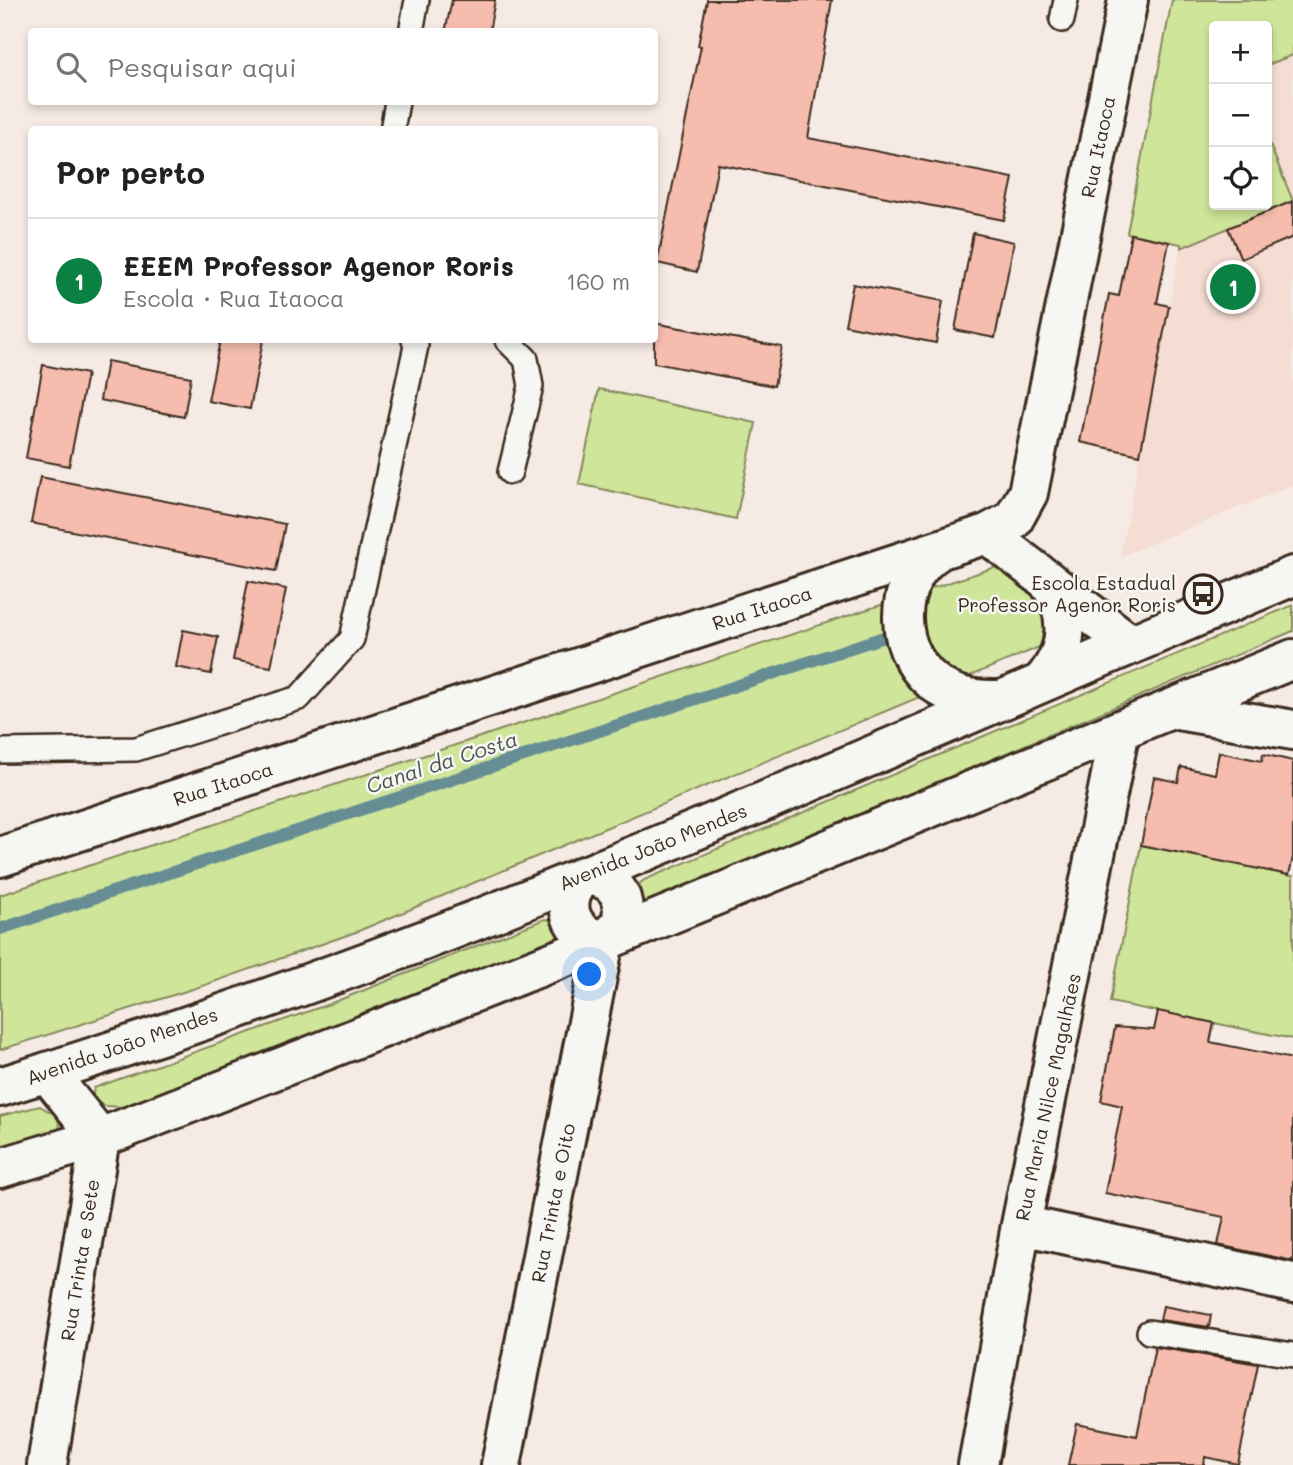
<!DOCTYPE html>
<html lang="pt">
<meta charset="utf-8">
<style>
:root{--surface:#fff;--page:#f2f2f2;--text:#202124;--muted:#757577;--line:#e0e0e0;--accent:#0b8043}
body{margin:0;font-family:Mali,sans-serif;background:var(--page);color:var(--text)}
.controls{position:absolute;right:21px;top:21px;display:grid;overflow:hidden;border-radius:7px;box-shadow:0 4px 10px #0003}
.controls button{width:63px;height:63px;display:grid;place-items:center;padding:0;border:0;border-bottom:2px solid var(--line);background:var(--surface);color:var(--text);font:35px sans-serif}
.you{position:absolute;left:590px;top:975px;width:24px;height:24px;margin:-18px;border:5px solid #fff;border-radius:50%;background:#1a73e8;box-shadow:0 0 0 10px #1a73e833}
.badge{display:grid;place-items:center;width:46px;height:46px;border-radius:50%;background:var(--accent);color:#fff;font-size:23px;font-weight:700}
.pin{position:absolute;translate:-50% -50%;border:4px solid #fff;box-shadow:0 2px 7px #0006}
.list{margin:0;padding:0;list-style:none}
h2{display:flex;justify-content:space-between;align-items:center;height:91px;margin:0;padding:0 28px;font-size:30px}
h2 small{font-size:23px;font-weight:400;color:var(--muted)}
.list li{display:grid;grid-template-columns:46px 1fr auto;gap:21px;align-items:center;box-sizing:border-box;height:126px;padding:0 28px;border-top:2px solid var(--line)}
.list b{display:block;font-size:26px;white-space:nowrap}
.list p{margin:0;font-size:23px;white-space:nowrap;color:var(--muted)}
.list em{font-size:23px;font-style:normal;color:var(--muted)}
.icon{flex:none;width:38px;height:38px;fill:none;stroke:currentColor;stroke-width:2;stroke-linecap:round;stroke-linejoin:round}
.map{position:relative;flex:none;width:1293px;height:1465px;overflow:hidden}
.search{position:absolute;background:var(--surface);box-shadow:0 4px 10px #0003;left:28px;top:28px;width:630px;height:77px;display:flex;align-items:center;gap:18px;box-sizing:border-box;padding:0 24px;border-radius:7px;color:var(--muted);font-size:26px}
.panel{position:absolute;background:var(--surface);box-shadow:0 4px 10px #0003;left:28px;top:126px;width:630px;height:217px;border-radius:7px}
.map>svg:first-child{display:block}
.built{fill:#f6ddd4}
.green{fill:#cfe59a;stroke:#85885c;stroke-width:2}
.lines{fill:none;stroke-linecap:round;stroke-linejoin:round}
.stream{stroke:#668d94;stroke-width:12}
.building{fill:#f6bdae;stroke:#3b2a1e;stroke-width:2}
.lane-casing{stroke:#3b2a1e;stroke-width:28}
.street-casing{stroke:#3b2a1e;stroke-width:44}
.secondary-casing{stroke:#3b2a1e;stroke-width:44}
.lane{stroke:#f6f6f2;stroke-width:23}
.street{stroke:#f6f6f2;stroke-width:38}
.secondary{stroke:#f6f6f2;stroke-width:38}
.labels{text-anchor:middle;stroke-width:5;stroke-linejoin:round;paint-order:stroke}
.street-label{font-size:19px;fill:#3b2a1e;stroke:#f6f6f2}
.poi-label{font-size:19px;fill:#3b2a1e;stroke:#f6f6f2;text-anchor:end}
.water-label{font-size:21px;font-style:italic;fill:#4d534f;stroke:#f6f6f2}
</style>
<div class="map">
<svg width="1293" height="1465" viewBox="0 0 1293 1465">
<rect width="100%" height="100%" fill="#f6ebe4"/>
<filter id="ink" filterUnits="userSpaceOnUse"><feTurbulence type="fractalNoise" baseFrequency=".0143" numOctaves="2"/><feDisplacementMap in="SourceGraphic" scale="14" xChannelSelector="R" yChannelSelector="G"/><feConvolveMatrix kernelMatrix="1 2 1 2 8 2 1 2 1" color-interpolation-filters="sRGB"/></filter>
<g filter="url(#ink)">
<path class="built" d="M1293,0v485l-173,72 94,-481v129h53v-179z"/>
<path class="green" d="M1172,0h121v55l-26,10v-39h-53v179h53v-67l26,63 -112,47v-4l-54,-11z
M599,389l157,34 -20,96 -157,-35z
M996,567h15l86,56 -741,309 -151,53 -205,65v-155z
M1293,605v26l-635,270 -13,1 -5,-5 -1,-13 5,-4z
M1141,845l152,31v163l-183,-37z
M545,919l7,1 13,19 -435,168 -26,-1 -12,-7 2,-11 235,-84z
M40,1106l17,10 3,11 -3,3 -57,18v-32z"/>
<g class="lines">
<path class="stream" d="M0,929l896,-296"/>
</g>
<path class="building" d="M452,0h43l-6,32h-44z
M707,0h125l-24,138 205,40 -9,42 -286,-56 -21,108 -40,-9 44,-217h-3z
M1293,201v36l-52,22 -13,-31z
M973,233l41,9 -19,96 -40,-8z
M1131,234l38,8 -12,61 12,3 -29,149 -60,-13 29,-148 10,2z
M853,284l90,17 -7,42 -91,-18z
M654,323l128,24 -8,39 -120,-23z
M220,340h43l-13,69 -42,-8z
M107,361l84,16 -7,40 -84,-17z
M43,365l44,9 -18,92 -43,-8z
M40,477l245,47 -9,47 -245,-48z
M248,581l38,8 -15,78 -38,-7z
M183,630l35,7 -7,37 -35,-7z
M1219,752l43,9 1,-7 30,7v96l-4,18 -148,-30 13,-68 24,5 3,-15 34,7z
M1158,1011l56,12 -4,19 83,17v202l-75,-16 6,-28 -119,-24 17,-87 -21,-5 14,-74 39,3z
M1163,1306l48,9 -2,12 -49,-7z
M1155,1347l103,17 -20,100 -33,-7 -1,8h-136l9,-41 60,12z"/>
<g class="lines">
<g class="lane-casing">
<path id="lane" d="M1062,20l4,-20
M411,32l6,-32
M392,130l5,-28
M507,340l19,19 5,27 -21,86
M0,751l136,-2 163,-51 53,-59 64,-293 -2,-6
M1149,1332l144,23"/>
</g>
<g class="street-casing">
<path id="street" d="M987,534l26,-14 15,-27 100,-493
M1172,709l121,21
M0,1168l100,-30 475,-185 718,-294
M1021,1225l272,58
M47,1465l53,-327 -53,-66
M501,1465l103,-524
M978,1465l43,-240 99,-495"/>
</g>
<g class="secondary-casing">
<path id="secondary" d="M939,550c-50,31 -47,108 3,138 18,11 37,12 58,12
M1042,682c28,-31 30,-69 5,-102
M0,857l987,-323 143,110
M583,876c30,-1 45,19 38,48l-17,17c-35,-6 -46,-40 -21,-65z
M0,1087c162,-51 324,-106 481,-169 273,-109 541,-228 812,-342"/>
</g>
<use href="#lane" class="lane"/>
<use href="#street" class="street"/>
<use href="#secondary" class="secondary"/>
</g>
</g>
<defs>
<g id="bus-ring" transform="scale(2.0125)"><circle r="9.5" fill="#f6f6f2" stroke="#3b2a1e" stroke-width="1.5"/><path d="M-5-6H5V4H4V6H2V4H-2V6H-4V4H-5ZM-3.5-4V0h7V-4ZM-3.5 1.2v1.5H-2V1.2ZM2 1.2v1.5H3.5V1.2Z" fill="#3b2a1e"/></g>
</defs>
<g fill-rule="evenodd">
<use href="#bus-ring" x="1203" y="594"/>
</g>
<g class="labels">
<g class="street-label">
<text transform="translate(1098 147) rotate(-78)" y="7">Rua Itaoca</text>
<text transform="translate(762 608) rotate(-18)" y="7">Rua Itaoca</text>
<text transform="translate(223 784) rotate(-18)" y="7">Rua Itaoca</text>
<text transform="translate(653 847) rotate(-22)" y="7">Avenida João Mendes</text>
<text transform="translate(122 1046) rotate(-19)" y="7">Avenida João Mendes</text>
<text transform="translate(1048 1097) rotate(-78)" y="7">Rua Maria Nilce Magalhães</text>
<text transform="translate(553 1203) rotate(-79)" y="7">Rua Trinta e Oito</text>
<text transform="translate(80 1260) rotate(-81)" y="7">Rua Trinta e Sete</text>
</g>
<g class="poi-label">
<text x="1176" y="590">Escola Estadual<tspan x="1176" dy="22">Professor Agenor Roris</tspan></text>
</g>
<g class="water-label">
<text transform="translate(442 763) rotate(-18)" y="7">Canal da Costa</text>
</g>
</g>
</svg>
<div class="controls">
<button>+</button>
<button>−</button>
<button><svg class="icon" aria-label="locate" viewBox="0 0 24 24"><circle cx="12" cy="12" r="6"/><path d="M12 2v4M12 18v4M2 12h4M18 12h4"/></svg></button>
</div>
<div class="you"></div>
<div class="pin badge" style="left:1233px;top:287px">1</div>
<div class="search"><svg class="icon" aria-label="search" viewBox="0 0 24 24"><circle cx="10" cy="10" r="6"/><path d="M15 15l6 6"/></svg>Pesquisar aqui</div>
<section class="panel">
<h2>Por perto<small></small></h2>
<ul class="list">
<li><span class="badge">1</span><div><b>EEEM Professor Agenor Roris</b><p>Escola · Rua Itaoca</p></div><em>160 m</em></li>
</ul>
</section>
</div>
